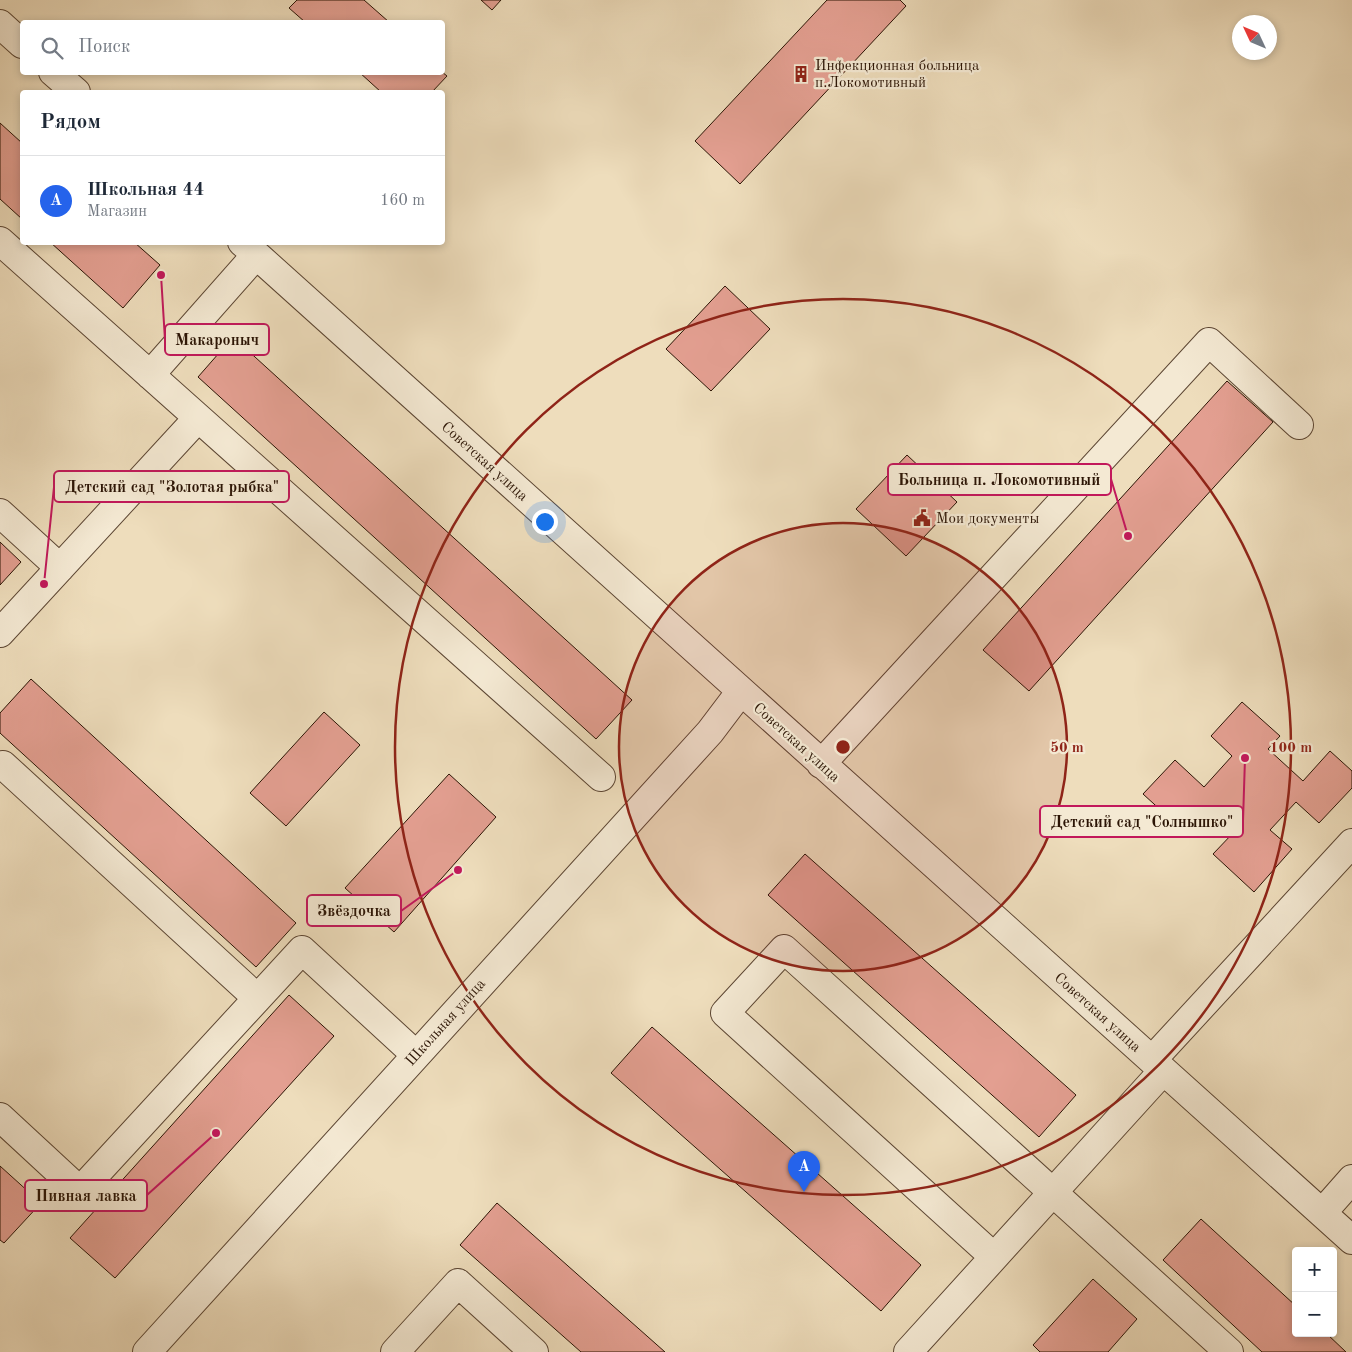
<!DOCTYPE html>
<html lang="ru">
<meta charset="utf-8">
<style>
:root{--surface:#fff;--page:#f6f6f7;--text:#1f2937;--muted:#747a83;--line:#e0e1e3;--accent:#2563eb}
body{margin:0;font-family:"Old Standard TT",serif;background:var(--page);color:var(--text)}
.controls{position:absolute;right:15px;bottom:15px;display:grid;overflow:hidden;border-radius:5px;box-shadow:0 2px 8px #0003}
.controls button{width:45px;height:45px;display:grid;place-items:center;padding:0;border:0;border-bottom:1px solid var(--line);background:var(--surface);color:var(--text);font:25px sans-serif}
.compass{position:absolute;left:1232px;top:15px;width:45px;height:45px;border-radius:50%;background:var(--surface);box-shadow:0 2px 8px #0003;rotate:314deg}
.you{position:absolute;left:544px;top:521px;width:18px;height:18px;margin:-12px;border:4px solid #fff;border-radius:50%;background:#1a73e8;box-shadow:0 0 0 8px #1a73e833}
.badge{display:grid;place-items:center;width:32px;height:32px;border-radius:50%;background:var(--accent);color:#fff;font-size:16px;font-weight:700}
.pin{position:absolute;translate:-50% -41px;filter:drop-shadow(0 1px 2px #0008)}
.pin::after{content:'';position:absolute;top:26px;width:18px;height:15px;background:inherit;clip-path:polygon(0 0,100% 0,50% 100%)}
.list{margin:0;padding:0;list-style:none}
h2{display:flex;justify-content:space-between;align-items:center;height:65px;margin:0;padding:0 20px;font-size:21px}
h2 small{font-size:16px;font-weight:400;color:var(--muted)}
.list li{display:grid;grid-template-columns:32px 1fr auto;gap:15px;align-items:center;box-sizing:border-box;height:90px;padding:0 20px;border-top:1px solid var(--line)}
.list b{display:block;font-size:19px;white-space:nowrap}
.list p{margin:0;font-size:16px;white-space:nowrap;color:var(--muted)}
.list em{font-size:16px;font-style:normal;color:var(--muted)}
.icon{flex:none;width:28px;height:28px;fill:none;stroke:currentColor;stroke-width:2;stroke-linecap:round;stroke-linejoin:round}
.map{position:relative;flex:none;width:1352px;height:1352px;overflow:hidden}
.search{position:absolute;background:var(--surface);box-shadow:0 2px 8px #0003;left:20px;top:20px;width:425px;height:55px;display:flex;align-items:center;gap:12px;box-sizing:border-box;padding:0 18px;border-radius:5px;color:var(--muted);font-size:19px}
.panel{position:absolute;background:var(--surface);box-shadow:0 2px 8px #0003;left:20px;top:90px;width:425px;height:155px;border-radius:5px}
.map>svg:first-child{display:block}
.building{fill:#e39f91;stroke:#2b1405}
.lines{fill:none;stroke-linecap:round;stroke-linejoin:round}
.minor-casing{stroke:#5c4633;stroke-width:30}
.minor{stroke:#f4e9d3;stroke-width:28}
.ring{fill:none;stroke:#8f2418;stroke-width:2.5}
.labels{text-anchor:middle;stroke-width:4.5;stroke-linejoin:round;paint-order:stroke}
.poi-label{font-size:15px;fill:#2b1405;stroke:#f4e9d3;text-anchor:start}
.street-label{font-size:15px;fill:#2b1405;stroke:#f4e9d3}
.centre{fill:#8f2418;stroke:#f4e9d3;stroke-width:2.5}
.ring-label{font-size:15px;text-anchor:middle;font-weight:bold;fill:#8f2418;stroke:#f4e9d3;stroke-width:4.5;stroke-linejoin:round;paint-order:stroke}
.leader{fill:none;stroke:#c2185b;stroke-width:2}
.callout-dot{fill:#c2185b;stroke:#f4e9d3;stroke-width:2}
.callout{fill:#f4e9d3;stroke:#c2185b;stroke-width:2}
.callout-label{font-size:16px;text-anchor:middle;font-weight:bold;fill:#2b1405}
</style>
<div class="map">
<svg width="1352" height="1352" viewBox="0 0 1352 1352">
<rect width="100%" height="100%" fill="#eeddbc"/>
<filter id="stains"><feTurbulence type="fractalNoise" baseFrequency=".004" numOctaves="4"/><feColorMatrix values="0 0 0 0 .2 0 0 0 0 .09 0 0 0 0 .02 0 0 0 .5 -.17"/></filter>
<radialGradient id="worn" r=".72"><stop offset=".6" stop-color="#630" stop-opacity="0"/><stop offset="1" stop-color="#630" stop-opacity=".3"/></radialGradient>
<path class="building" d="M297,0h67l25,22h-84l-16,-14z
M481,0h20l-9,10z
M827,0h73l6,6 -166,178 -45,-43z
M359,72h83l5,4 -15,16h-51z
M0,123l22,20v76l-22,-20z
M50,242h84l26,23 -37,43z
M725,286l45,43 -59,62 -45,-42z
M233,337l399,363 -36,39 -398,-362z
M1227,381l46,41 -244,269 -46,-41z
M907,455l50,47 -51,54 -50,-47z
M0,542l21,20 -21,23z
M31,679l265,244 -40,44 -256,-234v-20z
M1242,702l38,34 -12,13 35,32 27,-30 22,20v17l-33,35 -23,-21 -26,28 22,19 -38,43 -41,-38 21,-22 -23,-22 -23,25 -45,-41 32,-34 29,27 28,-31 -21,-20z
M324,712l36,33 -74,81 -36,-33z
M449,774l47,43 -102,115 -49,-44z
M805,854l271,241 -37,42 -271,-242z
M289,995l45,41 -219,242 -45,-40z
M652,1027l269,238 -40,46 -270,-238z
M0,1166l41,37 -37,40 -4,-3z
M497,1203l168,149h-84l-121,-107z
M1201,1219l95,87v27h30l20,19h-84l-99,-92z
M1093,1279l44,40 -29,33h-68l-7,-7z"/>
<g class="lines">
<g class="minor-casing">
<path id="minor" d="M0,24l22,20
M53,72l23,20
M0,241l601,536
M242,242l1110,998
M150,375l106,-120
M0,513l60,55
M0,633l198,-215
M821,764l388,-422 90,83
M3,765l254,233
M1152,1060l200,-217
M0,1117l80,74 222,-241 113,104
M1322,1213l30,-34
M994,1257l-269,-244 59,-64 445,403
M147,1352l563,-620 31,-41
M395,1352l63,-69 76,69
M908,1352l255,-281"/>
</g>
<use href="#minor" class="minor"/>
</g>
<circle cx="843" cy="747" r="224" fill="#8f2418" fill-opacity=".12"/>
<g class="ring">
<circle cx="843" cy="747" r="224"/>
<circle cx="843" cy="747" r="448"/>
</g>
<defs>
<g id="building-bare" transform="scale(1.35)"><path d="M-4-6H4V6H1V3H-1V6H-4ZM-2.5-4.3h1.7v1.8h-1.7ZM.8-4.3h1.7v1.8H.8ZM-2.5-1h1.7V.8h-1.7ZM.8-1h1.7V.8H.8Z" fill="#8f2418" stroke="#f4e9d3" stroke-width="2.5" paint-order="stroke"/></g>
<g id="civic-bare" transform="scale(1.35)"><path d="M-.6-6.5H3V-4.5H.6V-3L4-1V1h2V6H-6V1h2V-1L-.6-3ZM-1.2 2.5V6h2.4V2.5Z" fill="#8f2418" stroke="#f4e9d3" stroke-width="2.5" paint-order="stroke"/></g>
</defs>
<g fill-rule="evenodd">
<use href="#building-bare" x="801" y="74"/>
<use href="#civic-bare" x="922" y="518"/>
</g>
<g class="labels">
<g class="poi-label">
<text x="815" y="70">Инфекционная больница<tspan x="815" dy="17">п.Локомотивный</tspan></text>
<text x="936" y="523">Мои документы</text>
</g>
<g class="street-label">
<text transform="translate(485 461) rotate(42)" y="5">Советская улица</text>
<text transform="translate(797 742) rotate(42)" y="5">Советская улица</text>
<text transform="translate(1098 1012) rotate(42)" y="5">Советская улица</text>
<text transform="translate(445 1022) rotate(-48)" y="5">Школьная улица</text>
</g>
</g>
<circle cx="843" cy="747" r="8" class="centre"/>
<g class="ring-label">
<text x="1067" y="752">50 m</text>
<text x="1291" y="752">100 m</text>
</g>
<path class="leader" d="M161 275L165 340M1128 536L1111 479M44 584L54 487M1245 758L1243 821M458 870L401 911M216 1133L147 1195"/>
<g class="callout-dot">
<circle cx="161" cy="275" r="5"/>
<circle cx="1128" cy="536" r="5"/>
<circle cx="44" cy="584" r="5"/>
<circle cx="1245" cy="758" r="5"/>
<circle cx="458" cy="870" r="5"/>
<circle cx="216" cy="1133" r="5"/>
</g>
<g class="callout">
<rect x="165" y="324" width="104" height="31" rx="5"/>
<rect x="888" y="464" width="223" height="31" rx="5"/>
<rect x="54" y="471" width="235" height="31" rx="5"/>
<rect x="1040" y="806" width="203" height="31" rx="5"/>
<rect x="307" y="895" width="94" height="31" rx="5"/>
<rect x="25" y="1180" width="122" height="31" rx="5"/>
</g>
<g class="callout-label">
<text x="217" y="345">Макароныч</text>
<text x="999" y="485">Больница п. Локомотивный</text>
<text x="172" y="492">Детский сад "Золотая рыбка"</text>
<text x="1142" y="827">Детский сад "Солнышко"</text>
<text x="354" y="916">Звёздочка</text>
<text x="86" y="1201">Пивная лавка</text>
</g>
<rect width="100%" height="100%" filter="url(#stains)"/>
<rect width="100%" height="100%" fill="url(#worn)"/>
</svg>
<div class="controls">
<button>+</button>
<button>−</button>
</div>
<svg class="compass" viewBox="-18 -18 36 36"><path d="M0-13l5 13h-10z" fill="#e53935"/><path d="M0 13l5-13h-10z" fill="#747a83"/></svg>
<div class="you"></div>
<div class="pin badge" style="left:804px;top:1192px">A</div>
<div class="search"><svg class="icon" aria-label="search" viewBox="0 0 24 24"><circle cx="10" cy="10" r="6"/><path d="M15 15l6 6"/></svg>Поиск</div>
<section class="panel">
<h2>Рядом<small></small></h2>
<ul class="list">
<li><span class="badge">A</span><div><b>Школьная 44</b><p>Магазин</p></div><em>160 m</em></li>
</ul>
</section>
</div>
